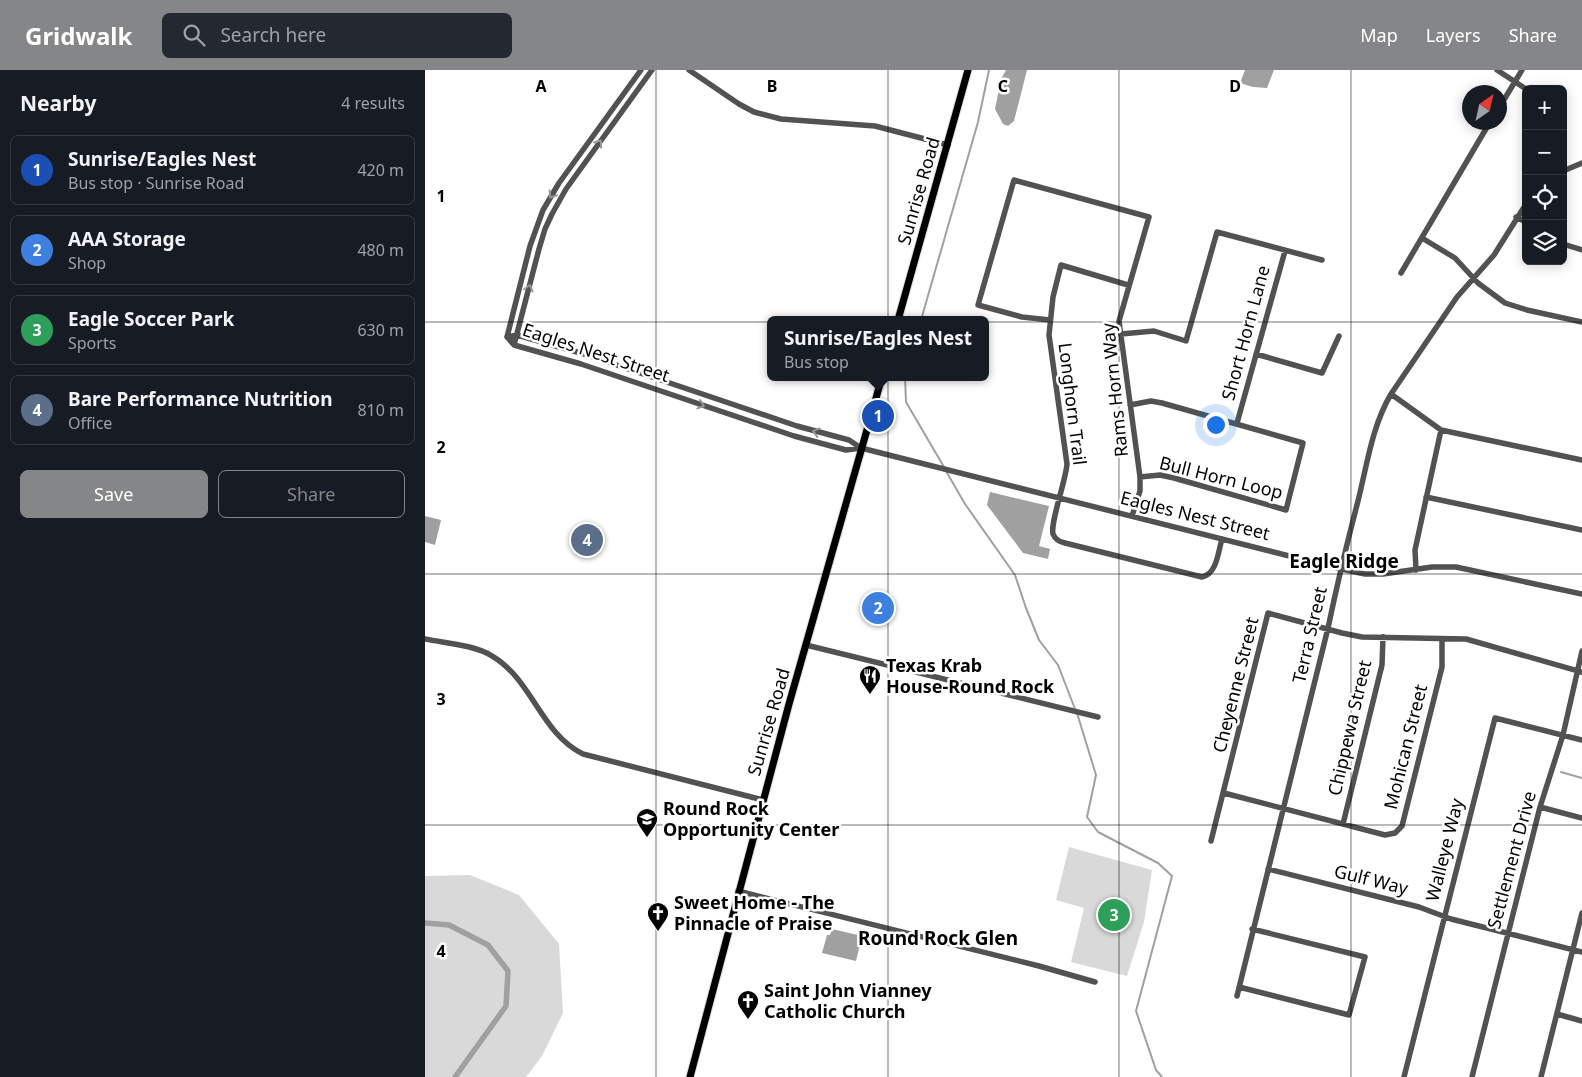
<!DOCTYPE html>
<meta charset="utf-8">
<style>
:root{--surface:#171b24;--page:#242831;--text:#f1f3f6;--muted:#9ea1a6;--line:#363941;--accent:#858687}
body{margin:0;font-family:"Noto Sans",sans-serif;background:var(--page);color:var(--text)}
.controls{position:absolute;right:15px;top:15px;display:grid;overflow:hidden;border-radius:8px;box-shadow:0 2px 12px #0003}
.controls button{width:45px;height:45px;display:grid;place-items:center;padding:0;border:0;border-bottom:1px solid var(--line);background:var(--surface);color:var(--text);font:25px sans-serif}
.compass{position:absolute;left:1037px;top:15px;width:45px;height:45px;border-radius:50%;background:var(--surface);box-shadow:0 2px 12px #0003;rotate:34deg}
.you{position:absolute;left:790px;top:354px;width:18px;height:18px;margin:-12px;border:4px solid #fff;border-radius:50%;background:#1a73e8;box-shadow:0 0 0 8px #1a73e833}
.badge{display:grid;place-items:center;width:32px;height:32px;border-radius:50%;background:var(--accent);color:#fff;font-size:16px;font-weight:700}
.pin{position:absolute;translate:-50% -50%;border:2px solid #fff;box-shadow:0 1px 5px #0006}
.popup{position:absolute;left:342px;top:246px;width:222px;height:65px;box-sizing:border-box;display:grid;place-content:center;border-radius:8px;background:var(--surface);filter:drop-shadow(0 1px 4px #0005);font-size:16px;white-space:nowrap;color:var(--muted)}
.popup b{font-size:19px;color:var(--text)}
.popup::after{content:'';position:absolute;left:50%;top:100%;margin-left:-10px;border:10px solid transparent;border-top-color:var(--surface)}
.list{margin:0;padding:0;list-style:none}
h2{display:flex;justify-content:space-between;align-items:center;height:65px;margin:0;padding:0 20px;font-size:21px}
h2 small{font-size:16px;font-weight:400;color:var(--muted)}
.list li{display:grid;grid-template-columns:32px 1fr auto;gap:15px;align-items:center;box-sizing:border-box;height:70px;margin:0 10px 10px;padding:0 10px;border:1px solid var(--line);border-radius:8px}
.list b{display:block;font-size:19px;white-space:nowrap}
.list p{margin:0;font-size:16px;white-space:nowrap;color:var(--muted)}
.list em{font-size:16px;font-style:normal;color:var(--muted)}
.actions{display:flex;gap:10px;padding:15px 20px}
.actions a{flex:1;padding:11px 0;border:1px solid var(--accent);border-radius:8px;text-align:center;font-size:18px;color:var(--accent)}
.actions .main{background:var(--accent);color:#fff}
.icon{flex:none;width:28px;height:28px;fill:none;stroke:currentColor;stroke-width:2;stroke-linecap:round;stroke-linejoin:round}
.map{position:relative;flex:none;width:1157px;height:1007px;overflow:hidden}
header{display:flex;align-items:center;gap:30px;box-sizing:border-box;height:70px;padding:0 25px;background:var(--accent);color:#fff}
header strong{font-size:24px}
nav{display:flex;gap:28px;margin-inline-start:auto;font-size:18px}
.search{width:350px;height:45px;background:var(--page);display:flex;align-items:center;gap:12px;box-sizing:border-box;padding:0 18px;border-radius:8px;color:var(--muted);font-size:19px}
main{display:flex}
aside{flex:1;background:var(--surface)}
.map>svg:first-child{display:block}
.green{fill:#d9d9d9}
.water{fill:#a0a0a0}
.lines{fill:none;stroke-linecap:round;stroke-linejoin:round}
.stream{stroke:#a0a0a0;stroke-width:2}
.canal{stroke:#a0a0a0;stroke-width:5.5}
.major-casing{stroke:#dbdbdb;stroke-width:9}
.minor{stroke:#525252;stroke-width:5.5}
.major{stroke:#000;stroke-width:7}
.oneway{stroke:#979797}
.grid{fill:none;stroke:#000;stroke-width:1;stroke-opacity:0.55}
.labels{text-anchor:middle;stroke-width:5;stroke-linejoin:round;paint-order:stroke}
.street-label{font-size:18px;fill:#000;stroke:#fff}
.poi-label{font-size:18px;font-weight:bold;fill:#000;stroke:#fff;text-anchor:start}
.neighbourhood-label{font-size:19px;font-weight:bold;fill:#000;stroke:#fff}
.grid-label{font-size:16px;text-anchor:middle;font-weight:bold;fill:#000;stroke:#fff;stroke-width:5;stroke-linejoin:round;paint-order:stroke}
</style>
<header>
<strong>Gridwalk</strong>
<div class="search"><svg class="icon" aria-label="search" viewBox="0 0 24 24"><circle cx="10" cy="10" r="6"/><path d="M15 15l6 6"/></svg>Search here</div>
<nav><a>Map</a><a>Layers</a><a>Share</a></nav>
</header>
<main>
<aside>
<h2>Nearby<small>4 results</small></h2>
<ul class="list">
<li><span class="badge" style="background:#1a4fb4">1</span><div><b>Sunrise/Eagles Nest</b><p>Bus stop · Sunrise Road</p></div><em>420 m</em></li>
<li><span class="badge" style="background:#3f7fe0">2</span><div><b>AAA Storage</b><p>Shop</p></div><em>480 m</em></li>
<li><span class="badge" style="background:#2e9e5b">3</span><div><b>Eagle Soccer Park</b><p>Sports</p></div><em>630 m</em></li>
<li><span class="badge" style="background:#5c6f8a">4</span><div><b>Bare Performance Nutrition</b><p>Office</p></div><em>810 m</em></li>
</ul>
<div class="actions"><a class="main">Save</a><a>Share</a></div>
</aside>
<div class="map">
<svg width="1157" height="1007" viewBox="0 0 1157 1007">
<rect width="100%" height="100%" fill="#fff"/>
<path class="green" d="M644,777l83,23 -8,52 -17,54 -56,-14 13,-54 -28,-8z
M45,805l49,20 40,49 4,69 -21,43 -16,21h-101v-201z"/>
<path class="water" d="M581,0h21l-13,51 -6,5 -5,-2 -8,-15 6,-30z
M820,0h29l-7,18 -14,-1 -13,-4z
M565,422l59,14 -10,40 11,3 -2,10 -25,-6 -36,-48z
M0,446l16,4 -6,25 -10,-3z
M407,859l30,7 -6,25 -34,-8 5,-18h3z"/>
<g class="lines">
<path class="stream" d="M496,250l57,-198 11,-52
M480,307l1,25 38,65
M521,401l19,33 50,71 11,33 13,32 19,25 17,44
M652,643l19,62 -9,42 11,15 60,31 14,13 -36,135 20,59 6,7
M1136,702l21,6"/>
<path class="canal" d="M0,853l24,2 39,20 20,26 -2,35 -51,71"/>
<g class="major-casing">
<path id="major" d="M473,250l70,-250
M265,1007l99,-373 93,-327"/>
</g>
<path class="minor" d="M264,0l50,34 15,8 27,7 94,7 73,19
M1072,0l29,19
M1074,38l23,-38
M1138,101l19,-8
M1091,147l10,5
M997,168l33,20 23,25 27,20 22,7 55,12
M1138,174l19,6
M976,203l89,-151
M703,215l-67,-20 -8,32 -4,38 18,129c-1,16 -17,59 -14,70 2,5 7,8 12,9l137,34c15,-3 16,-25 20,-38
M625,250l-28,-3 -44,-12 36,-125 135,37 -30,104 21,156v14l-8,25
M696,264l33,-3 32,10 31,-109 105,28
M82,267l10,-2 67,19 213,72 52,14 12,8 480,121 24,5h18l49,-7h24l126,27
M82,267l7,8 67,19 213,72 52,14 15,-2
M82,267l23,-91 13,-36 16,-27 82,-113
M89,275l25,-96 6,-20 7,-15 14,-25 86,-119
M831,284l66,19 17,-37
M966,324l50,36 141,30
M705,335l21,-4 11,2 141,40 -17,67 -112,-32 -14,-3 -20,2
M812,353l48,-172
M1001,427l156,33
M991,500l-1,-20 26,-120
M0,569c20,4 50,6 67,17 40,23 49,78 91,98l180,46
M381,575l292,72
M799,723l161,42 10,-2 7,-7 40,-159v-28
M1115,737l42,11
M918,754l39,-159 1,-28
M786,771l57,-228 74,20 20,4 104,2 116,33
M843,799l151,38 32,12 131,33
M313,821l301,75 56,16
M814,917l110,28 16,-58 -113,-28
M812,926l91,-368c9,-43 19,-85 30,-127 9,-36 14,-75 33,-107l66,-97 37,-42 32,-51
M1132,944l25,7
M979,1007l91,-359 87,22
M1047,1007l68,-270 23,-72 19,-84
M1116,1007l41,-164"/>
<use href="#major" class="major"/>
</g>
<defs><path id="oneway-chevron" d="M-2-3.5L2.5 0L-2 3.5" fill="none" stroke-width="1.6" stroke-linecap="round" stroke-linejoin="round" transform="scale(1.25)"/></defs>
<g class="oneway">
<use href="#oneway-chevron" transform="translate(174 73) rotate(-54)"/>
<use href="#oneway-chevron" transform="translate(127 125) rotate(122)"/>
<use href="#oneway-chevron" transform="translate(104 218) rotate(-75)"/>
<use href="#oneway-chevron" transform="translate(276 335) rotate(19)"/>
<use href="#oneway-chevron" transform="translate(391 362) rotate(-165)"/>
</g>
<path class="grid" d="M231,0v1007M463,0v1007M694,0v1007M926,0v1007M0,252h1157M0,504h1157M0,755h1157"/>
<defs>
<g id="restaurant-pin" transform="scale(1.125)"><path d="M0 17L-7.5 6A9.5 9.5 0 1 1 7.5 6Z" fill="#000" stroke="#fff"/><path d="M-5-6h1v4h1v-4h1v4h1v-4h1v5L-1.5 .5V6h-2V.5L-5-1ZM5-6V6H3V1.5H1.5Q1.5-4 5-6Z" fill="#fff"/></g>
<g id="school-pin" transform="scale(1.125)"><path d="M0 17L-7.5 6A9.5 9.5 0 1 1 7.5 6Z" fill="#000" stroke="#fff"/><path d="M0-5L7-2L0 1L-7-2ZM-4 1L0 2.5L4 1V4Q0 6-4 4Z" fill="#fff"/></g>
<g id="church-pin" transform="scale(1.125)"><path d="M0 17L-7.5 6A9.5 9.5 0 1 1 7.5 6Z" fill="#000" stroke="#fff"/><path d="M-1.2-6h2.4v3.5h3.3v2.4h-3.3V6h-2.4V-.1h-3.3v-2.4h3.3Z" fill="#fff"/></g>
</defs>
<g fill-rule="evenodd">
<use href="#restaurant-pin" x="445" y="606"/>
<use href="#school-pin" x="222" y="749"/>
<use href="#church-pin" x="233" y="843"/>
<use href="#church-pin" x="323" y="931"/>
</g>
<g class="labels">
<g class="street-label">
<text transform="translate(494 121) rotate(-74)" y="6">Sunrise Road</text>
<text transform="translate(821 263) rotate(-75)" y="6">Short Horn Lane</text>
<text transform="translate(171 283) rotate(18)" y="6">Eagles Nest Street</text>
<text transform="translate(690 320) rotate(-96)" y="6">Rams Horn Way</text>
<text transform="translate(647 334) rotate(83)" y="6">Longhorn Trail</text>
<text transform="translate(796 408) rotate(14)" y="6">Bull Horn Loop</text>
<text transform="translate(770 446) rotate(14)" y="6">Eagles Nest Street</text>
<text transform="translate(885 565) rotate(-77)" y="6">Terra Street</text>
<text transform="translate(811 615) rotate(-76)" y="6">Cheyenne Street</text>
<text transform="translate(344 652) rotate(-74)" y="6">Sunrise Road</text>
<text transform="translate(925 658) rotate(-77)" y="6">Chippewa Street</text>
<text transform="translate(981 677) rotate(-76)" y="6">Mohican Street</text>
<text transform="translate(1020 780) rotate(-76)" y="6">Walleye Way</text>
<text transform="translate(1087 790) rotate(-75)" y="6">Settlement Drive</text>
<text transform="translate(946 810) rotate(14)" y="6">Gulf Way</text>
</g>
<g class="poi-label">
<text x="461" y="602">Texas Krab<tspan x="461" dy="21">House-Round Rock</tspan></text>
<text x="238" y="745">Round Rock<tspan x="238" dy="21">Opportunity Center</tspan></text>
<text x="249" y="839">Sweet Home - The<tspan x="249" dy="21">Pinnacle of Praise</tspan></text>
<text x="339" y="927">Saint John Vianney<tspan x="339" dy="21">Catholic Church</tspan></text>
</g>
<g class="neighbourhood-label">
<text x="919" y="498">Eagle Ridge</text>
<text x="513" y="875">Round Rock Glen</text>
</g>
</g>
<g class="grid-label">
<text x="116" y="22">A</text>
<text x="347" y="22">B</text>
<text x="578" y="22">C</text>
<text x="810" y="22">D</text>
<text x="16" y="132">1</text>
<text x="16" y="383">2</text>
<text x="16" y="635">3</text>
<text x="16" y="887">4</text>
</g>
</svg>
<div class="controls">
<button>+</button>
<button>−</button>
<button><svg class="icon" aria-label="locate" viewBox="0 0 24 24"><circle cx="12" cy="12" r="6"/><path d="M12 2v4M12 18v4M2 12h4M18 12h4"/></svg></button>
<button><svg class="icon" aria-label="layers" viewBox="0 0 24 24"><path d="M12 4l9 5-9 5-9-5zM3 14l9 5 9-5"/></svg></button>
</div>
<svg class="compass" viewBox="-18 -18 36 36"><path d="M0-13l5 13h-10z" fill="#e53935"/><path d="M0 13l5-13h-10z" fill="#9ea1a6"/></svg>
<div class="you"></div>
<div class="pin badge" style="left:453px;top:346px;background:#1a4fb4">1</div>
<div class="popup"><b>Sunrise/Eagles Nest</b>Bus stop</div>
<div class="pin badge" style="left:453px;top:538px;background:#3f7fe0">2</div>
<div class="pin badge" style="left:689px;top:845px;background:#2e9e5b">3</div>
<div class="pin badge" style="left:162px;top:470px;background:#5c6f8a">4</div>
</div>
</main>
